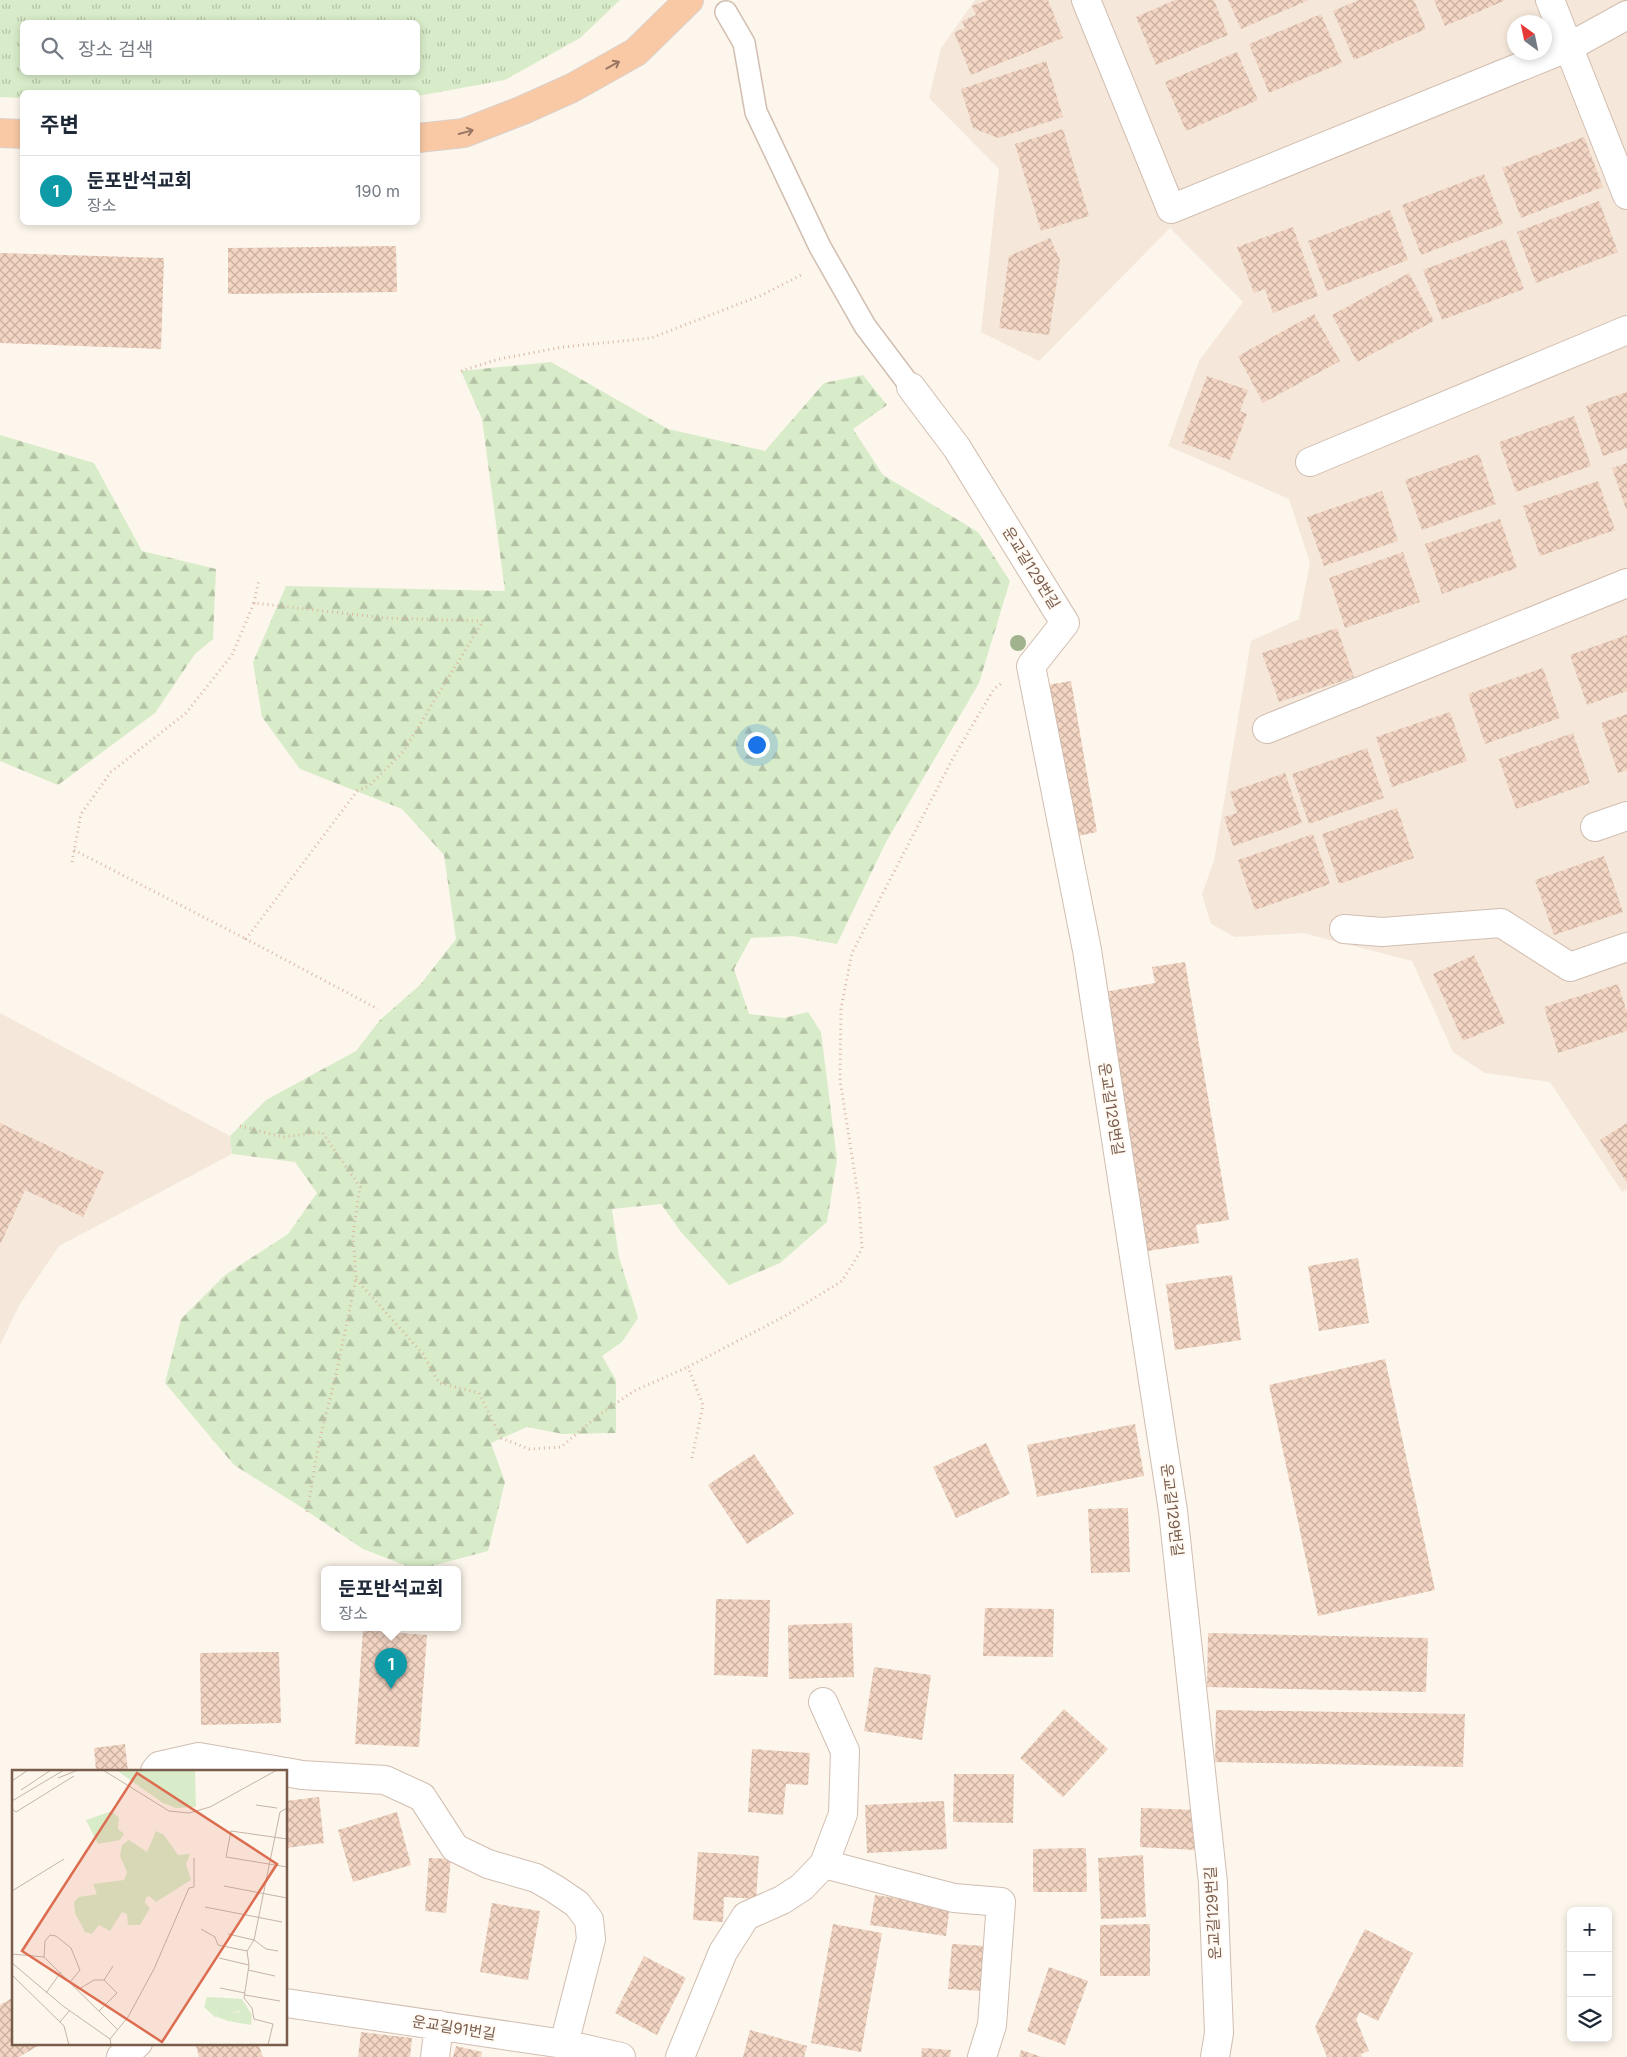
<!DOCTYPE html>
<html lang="ko">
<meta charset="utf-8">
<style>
:root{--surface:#fff;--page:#f2f2f3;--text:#1f2937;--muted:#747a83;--line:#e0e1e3;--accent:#e76f51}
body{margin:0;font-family:Inter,"Noto Sans KR",sans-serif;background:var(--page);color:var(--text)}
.controls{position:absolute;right:15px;bottom:15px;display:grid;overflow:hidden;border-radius:8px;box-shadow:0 2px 8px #0003}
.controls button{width:45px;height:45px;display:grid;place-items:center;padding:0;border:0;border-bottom:1px solid var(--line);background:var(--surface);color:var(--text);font:25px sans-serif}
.compass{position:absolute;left:1507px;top:15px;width:45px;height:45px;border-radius:50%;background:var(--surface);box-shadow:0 2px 8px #0003;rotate:327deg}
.you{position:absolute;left:756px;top:744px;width:18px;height:18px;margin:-12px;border:4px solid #fff;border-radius:50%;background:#1a73e8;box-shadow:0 0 0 8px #1a73e833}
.badge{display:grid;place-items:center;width:32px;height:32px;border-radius:50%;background:var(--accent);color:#fff;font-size:16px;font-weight:700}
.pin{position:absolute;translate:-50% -41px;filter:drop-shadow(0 1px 2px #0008)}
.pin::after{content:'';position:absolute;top:26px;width:18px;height:15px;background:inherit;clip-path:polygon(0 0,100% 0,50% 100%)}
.popup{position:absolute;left:321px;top:1566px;width:140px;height:65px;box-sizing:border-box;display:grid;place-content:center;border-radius:8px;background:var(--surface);filter:drop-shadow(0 1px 4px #0005);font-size:16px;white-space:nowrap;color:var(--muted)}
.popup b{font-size:19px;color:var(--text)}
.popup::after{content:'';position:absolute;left:50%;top:100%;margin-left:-10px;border:10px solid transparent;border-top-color:var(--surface)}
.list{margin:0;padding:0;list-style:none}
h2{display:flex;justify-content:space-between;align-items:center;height:65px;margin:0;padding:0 20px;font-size:21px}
h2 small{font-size:16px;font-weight:400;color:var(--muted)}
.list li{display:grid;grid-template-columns:32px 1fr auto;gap:15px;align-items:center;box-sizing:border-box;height:70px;padding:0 20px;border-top:1px solid var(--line)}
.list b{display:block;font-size:19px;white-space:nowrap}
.list p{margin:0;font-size:16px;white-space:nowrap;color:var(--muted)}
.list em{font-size:16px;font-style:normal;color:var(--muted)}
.icon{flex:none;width:28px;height:28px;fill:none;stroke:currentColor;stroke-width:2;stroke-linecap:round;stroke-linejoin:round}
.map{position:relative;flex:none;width:1627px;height:2057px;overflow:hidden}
.search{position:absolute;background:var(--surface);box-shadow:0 2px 8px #0003;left:20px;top:20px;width:400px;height:55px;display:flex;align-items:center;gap:12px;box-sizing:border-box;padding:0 18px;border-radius:8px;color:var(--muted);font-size:19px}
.panel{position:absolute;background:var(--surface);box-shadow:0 2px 8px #0003;left:20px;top:90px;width:400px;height:135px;border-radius:8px}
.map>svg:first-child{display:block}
.residential{fill:#f5e8da;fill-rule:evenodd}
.grass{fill:url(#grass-tufts);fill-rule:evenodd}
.forest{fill:url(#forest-firs)}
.building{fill:url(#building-cross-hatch)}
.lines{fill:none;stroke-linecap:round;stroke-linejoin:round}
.service-casing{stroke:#d1beb0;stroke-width:24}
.minor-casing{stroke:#d1beb0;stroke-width:30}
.trunk-casing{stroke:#dad1cd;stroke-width:30}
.path{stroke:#d9b8a5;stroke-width:3;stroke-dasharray:1 4;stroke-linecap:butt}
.service{stroke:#fff;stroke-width:21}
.minor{stroke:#fff;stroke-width:28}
.trunk{stroke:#f9c8a4;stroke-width:28}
.tree{fill:#a0b28e}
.oneway{stroke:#9a7763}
.labels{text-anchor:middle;stroke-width:4;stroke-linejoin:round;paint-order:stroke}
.street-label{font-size:15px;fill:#7a5c4d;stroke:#fffaf3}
.inset-road{fill:none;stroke:#c5b3a7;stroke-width:1}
.view{fill:#dc6d51;fill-opacity:0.15;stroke:#dc6d51;stroke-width:2.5}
.inset-edge{fill:none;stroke:#7a5c4d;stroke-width:2.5}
</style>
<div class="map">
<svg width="1627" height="2057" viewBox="0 0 1627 2057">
<defs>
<pattern id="grass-tufts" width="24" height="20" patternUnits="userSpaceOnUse" patternTransform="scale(1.25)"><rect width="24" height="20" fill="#d8ecc9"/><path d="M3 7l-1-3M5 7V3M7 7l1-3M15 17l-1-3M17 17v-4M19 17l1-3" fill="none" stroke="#b4c2a5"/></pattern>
<pattern id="forest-firs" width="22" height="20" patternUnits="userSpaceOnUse" patternTransform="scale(1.25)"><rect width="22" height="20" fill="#d8ecc9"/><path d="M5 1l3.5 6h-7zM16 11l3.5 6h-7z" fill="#b4c2a5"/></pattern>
<pattern id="building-cross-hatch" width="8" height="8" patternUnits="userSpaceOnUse" patternTransform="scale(1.25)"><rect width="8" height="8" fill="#f3d5c3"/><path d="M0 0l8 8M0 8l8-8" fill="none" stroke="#cab0a1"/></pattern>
</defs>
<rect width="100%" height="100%" fill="#fdf6ec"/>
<path class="residential" d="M975,0h652v1189l-5,3 -72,-110 -65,-9 -32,-21 -41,-91 -109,-28 -68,4 -24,-13 -9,-30 12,-33 37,-220 48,-22 11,-56 -21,-64 -121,-53 31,-85 44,-59 -73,-74 -131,133 -58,-29 18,-163 -70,-71 12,-50zM1514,22h30v30h-30z
M0,1013l230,123 2,18 -173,92 -39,58 -20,41z"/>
<path class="grass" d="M0,0h620l-40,38 -75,42 -87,16v-4h-396v6l-22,-1zM22,22h396v50h-396z"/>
<path class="forest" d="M551,362l117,67 97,22 59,-68 39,-8 24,30 -34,24 30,46 95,57 32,49 -31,102 -93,159 -49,102 -45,-8 -41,2 -17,31 15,45 35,4 24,-6 13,20 16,128 -10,62 -47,41 -51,22 -48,-53 -20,-28 -49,5 7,48 19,61 -16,24 -20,14 14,24v53l-53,1 -36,-7 -36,16 14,39 -17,69 -71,19 -54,-21 -62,-42 -67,-42 -69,-82 16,-64 44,-44 63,-41 29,-41 -22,-31 -63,-8 -2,-18 36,-36 90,-49 24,-31 40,-35 36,-46 -12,-84 -42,-46 -102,-40 -38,-52 -9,-55 33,-76 219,5 -23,-172 -21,-48z
M0,435l94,28 48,88 74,18 -3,70 -18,15 -40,59 -97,72 -58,-24z"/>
<path class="building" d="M988,0h60l15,38 -92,37 -17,-43 11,-4 -3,-7 14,-6 -4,-9z
M1175,0h39l14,35 -72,30 -20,-48z
M1228,0h81l-68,29z
M1359,0h55l12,29 -72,31 -21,-49z
M1434,0h72l-61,26z
M1321,14l21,49 -73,30 -20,-49z
M1237,52l21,48 -72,31 -21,-49z
M1046,61l17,56 -65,21 -25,-10 -12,-39z
M1063,129l26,87 -48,15 -26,-87z
M1584,137l19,50 -82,31 -19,-50z
M1484,174l19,50 -82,31 -19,-50z
M1599,201l19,51 -82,31 -19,-51z
M1390,210l18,50 -81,31 -19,-50z
M1293,227l25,69 -45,17 -8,-24 -11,4 -17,-46z
M1050,238l10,22 -11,75 -50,-7 10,-72z
M1505,239l19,50 -82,31 -19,-50z
M396,246l1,46 -169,2v-46z
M0,253l164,5 -3,91 -161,-6z
M1409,273l25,48 -77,41 -25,-47z
M1314,314l26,47 -77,42 -25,-47z
M1207,376l41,14 -8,21 7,3 -17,46 -48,-17z
M1627,392v56l-24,8 -17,-50z
M1574,416l17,50 -75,26 -17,-50z
M1479,454l17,50 -74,26 -17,-50z
M1627,463v49l-15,-44z
M1598,481l17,49 -75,26 -17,-50z
M1382,491l16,50 -74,25 -17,-49z
M1500,519l17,49 -75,26 -17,-50z
M1403,552l17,50 -75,26 -16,-50z
M1337,628l17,49 -75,25 -17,-49z
M1627,635v56l-40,14 -17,-50z
M1543,668l17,50 -75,26 -17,-50z
M1071,681l26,151 -24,5 -26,-152z
M1450,712l17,49 -75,26 -16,-50z
M1627,714v56l-9,3 -17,-50z
M1573,733l17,50 -74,26 -17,-50z
M1367,748l17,50 -75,26 -17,-50z
M1285,773l17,50 -69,23 -9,-29 13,-4 -7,-21z
M1397,808l17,50 -75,26 -17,-50z
M1313,834l17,50 -75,26 -17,-50z
M1604,856l19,56 -69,23 -19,-55z
M1474,955l31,68 -42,18 -30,-67z
M1185,962l44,258 -33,5 3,18 -51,8 -44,-259 51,-9 -3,-16z
M1618,984l9,28v19l-69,22 -14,-46z
M0,1123l104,49 -21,45 -58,-27 -25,55z
M1627,1123v60l-27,-43z
M1358,1258l11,65 -50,8 -11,-65z
M1232,1275l9,65 -66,10 -9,-66z
M1385,1359l50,231 -117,26 -49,-231z
M1135,1424l9,52 -107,21 -10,-52z
M986,1443l24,51 -54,24 -23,-51z
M754,1454l40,60 -47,30 -39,-59z
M1128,1508l2,64 -39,1 -3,-64z
M716,1599l54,1 -2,77 -54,-2z
M985,1608l69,1 -1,48 -70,-1z
M852,1623l2,54 -65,2 -1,-54z
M363,1630l64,5 -8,112 -64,-3z
M1208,1633l220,5 -2,54 -219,-5z
M279,1652l2,71 -80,2 -1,-72z
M874,1667l57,8 -9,65 -58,-9z
M1064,1709l44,40 -45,48 -43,-39z
M1216,1710l249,4 -2,53 -248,-5z
M125,1744l3,27h-32l-2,-23z
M752,1749l58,4 -2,32 -22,-1 -3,31 -35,-3z
M954,1774h60l-1,49 -60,-1z
M319,1797l5,46 -38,5v-47z
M944,1801l3,48 -80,4 -2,-48z
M1141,1808l56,2 -2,40 -55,-3z
M397,1812l14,53 -58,17 -15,-52z
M1086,1848l1,44h-54v-43z
M698,1852l61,4 -3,43 -32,-2 -1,25 -30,-2z
M1143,1855l3,62 -45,2 -3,-61z
M429,1858l22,1 -5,54 -21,-2z
M875,1895l75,11 -4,30 -76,-11z
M492,1903l48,8 -12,69 -48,-8z
M833,1924l49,9 -21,119 -50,-9z
M1150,1924v52h-50v-51z
M1365,1929l48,24 -35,68 -18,-9 -4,7 13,32 -8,3 1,3h-35l-12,-30z
M952,1944l34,2 -3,45 -35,-2z
M644,1956l42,22 -29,57 -42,-22z
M1049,1967l39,14 -23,64 -38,-14z
M14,1997v46h29l-24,14h-19v-52z
M750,2030l57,16 -3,11h-61z
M361,2032l51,6 -2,19h-52z
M205,2043h53l5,14h-64l-3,-11z
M456,2046l26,6 -1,5h-28z
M922,2048l29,2 -1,7h-29z
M1021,2050l21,7h-23z"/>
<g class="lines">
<g class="service-casing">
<path id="service" d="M726,12l18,31 12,69 64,135 45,79 46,61"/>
</g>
<g class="minor-casing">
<path id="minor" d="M1086,0l85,209 398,-162 58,-32
M1550,0l77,195
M911,387l46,61 108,175 -34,43 56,284 86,561 40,372 6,150 -4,24
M1310,462l317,-132
M1267,729l360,-146
M1595,827l32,-11
M1344,929l38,3 119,-9 69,44 57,-20
M155,1771l4,-5 40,-9 81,14
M286,1772l16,3 83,5 37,17 33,51 33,16 48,14 19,11 22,15 12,16 2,19 -27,105
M824,1864l130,34 47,4 -9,123 -10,32
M286,2003l278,41 57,13
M121,2057l17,-14
M435,2057l4,-32
M680,2057l43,-105 23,-36 36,-16 20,-13 22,-23 19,-50 2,-63 -22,-49"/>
</g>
<g class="trunk-casing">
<path id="trunk" d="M0,133l22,1
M418,138l46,-5 59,-23 49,-22 64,-36 53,-52"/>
</g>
<path class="path" d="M461,371l38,-12 64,-12 88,-9 111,-43 41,-21
M254,603l5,-24
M74,850l172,89
M72,862l9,-48 30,-42 75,-59 46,-58 22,-52 131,15 98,3 -80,131 -34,34 -12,5 -111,148 132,70
M240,1126l43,11 39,-5 38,55 -7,47 3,44 -20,97 -17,67 -12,70
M356,1279l67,75 16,29 40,10 22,45 28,11 32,-2 38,-32 35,-24 54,-24
M692,1458l11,-53 -15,-38 97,-51 57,-35 20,-32 -3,-48 -19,-121 1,-72 11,-55 101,-195 41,-69 8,-6"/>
<use href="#service" class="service"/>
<use href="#minor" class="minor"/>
<use href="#trunk" class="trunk"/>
</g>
<circle class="tree" cx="1018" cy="643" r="8"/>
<defs><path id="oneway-shaft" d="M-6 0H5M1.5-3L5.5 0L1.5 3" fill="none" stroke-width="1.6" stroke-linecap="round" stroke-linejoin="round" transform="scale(1.25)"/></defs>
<g class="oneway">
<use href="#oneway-shaft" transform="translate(613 65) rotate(-29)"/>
<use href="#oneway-shaft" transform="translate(466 132) rotate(-15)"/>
</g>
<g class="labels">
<g class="street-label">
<text transform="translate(1031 568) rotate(58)" y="5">운교길129번길</text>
<text transform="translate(1111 1109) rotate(81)" y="5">운교길129번길</text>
<text transform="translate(1172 1510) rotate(83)" y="5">운교길129번길</text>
<text transform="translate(1213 1913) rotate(-93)" y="5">운교길129번길</text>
<text transform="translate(454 2028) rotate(9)" y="5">운교길91번길</text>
</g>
</g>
<g transform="translate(12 1770)">
<rect width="275" height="275" fill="#fdf6ec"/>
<path d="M104,0h79l1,37 -20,1 -13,-5zM221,235l7,1v5l-12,3v7l-10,-4 -2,-6z" fill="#d8ecc9"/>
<path d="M100,41l7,7 -1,11 6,5 -4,6 -22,4 -12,-24zM144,61l8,4 14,20 12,-1 -4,10 5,16 -35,22 -7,-6 -3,2 -1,5 5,5 -10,17h-12l-1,-11 -5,-2 -12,19 -11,-6 -7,9 -7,-2 -10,-19 -1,-11 5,-5 18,-3 -4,-10 31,-4 3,-8 -7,-16 2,-11 7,-5 18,12zM195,227l35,2 10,16 -1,10 -23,-4 -1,-7 13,-2 -1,-6 -23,5 2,6h-3l-11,-10z" fill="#d8ecc9"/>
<path class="inset-road" d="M91,0l66,41 20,2 21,-6 67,-37M46,8l20,-8M0,11l16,-11M9,20l30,-20M0,31l52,-31M244,35l21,3M0,39l4,3 58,-36M275,69l-56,-8 -5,26 61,10M212,116l63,12M0,121l52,-32M193,137l77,15M189,159l14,8 3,8 29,6M216,164l26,6 12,9 12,2M0,184l32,3 73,72M32,187l1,-16 5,-6 6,1 15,12 9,22 -9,11M207,188l30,7M0,193l51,43 47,33M236,200l27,6M0,205l52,51 5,19M208,218l25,5M67,219l15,-9h10l9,-14M34,223l15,-21M233,225l35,6M87,241l18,-18 -13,-13M48,252l10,-12M99,275l-1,-6 18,-22 26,-48 35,-81 5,-1v-29M256,275l5,-21 -19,-5 -2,-11 -8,-10 5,-33 -2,-14 7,-11 26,-128 7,-4"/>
<path class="view" d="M125,3l140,91 -115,178 -140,-91z"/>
<rect width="275" height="275" class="inset-edge"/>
</g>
</svg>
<div class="controls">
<button>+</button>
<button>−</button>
<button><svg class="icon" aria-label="layers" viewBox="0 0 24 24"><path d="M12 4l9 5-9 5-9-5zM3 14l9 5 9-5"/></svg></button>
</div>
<svg class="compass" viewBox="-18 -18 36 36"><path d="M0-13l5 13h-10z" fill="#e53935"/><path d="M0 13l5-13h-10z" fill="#747a83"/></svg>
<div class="you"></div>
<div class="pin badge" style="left:391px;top:1689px;background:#0f9aa8">1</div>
<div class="popup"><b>둔포반석교회</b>장소</div>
<div class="search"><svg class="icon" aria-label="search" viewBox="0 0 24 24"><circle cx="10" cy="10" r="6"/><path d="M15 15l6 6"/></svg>장소 검색</div>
<section class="panel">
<h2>주변<small></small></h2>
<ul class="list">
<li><span class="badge" style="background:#0f9aa8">1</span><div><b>둔포반석교회</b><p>장소</p></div><em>190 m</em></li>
</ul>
</section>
</div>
